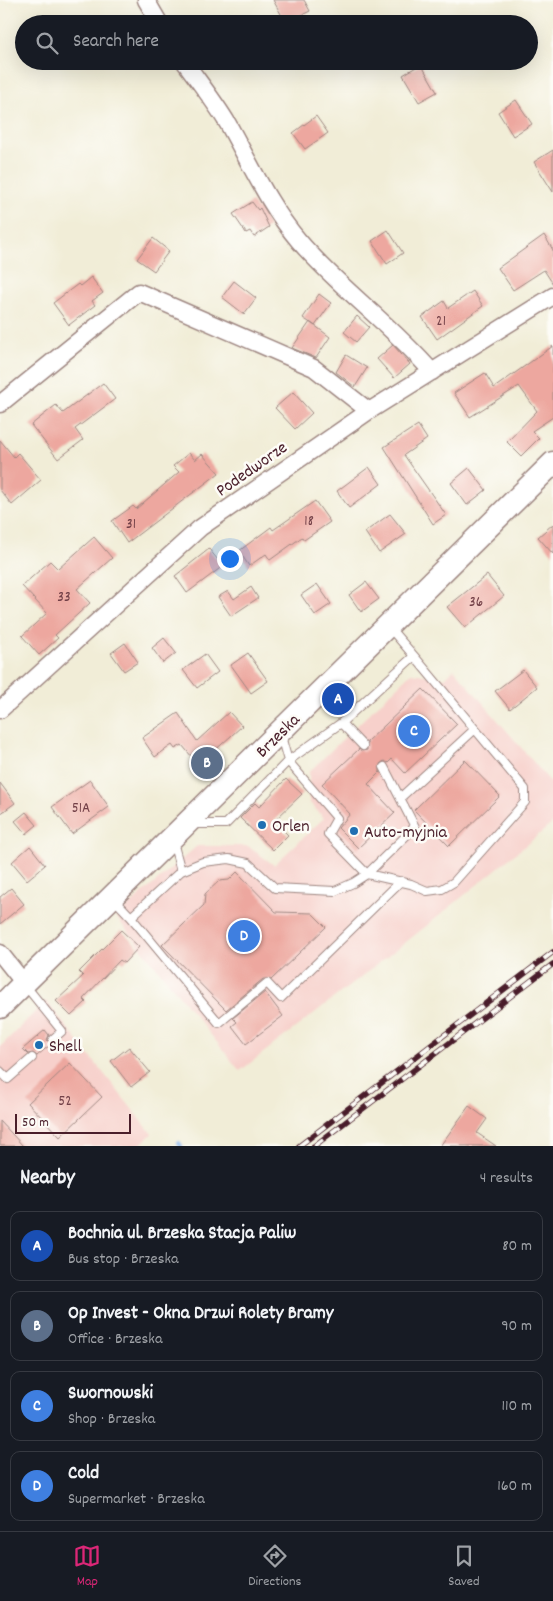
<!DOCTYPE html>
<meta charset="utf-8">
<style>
:root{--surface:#171b24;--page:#20242c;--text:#f1f3f6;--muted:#9ea1a6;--line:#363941;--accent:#db2777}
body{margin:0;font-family:Dekko,sans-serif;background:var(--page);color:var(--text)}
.scale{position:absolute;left:15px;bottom:12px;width:116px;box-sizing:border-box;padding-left:5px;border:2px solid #4a1f2b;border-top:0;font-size:14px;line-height:18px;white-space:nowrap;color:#4a1f2b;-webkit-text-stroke:4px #fdfcf7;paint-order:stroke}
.you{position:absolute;left:229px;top:558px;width:18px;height:18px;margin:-12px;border:4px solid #fff;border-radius:50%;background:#1a73e8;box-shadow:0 0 0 8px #1a73e833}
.badge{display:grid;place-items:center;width:32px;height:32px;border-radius:50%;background:var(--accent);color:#fff;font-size:16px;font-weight:700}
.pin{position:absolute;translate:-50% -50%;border:2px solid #fff;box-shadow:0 1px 5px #0006}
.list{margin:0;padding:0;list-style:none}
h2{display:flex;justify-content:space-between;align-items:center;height:65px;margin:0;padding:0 20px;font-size:21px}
h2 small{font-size:16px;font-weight:400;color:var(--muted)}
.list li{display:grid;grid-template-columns:32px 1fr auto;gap:15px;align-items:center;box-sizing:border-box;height:70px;margin:0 10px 10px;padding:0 10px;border:1px solid var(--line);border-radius:10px}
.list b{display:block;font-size:19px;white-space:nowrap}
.list p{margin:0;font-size:16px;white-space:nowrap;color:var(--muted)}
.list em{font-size:16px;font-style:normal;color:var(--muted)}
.icon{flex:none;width:28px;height:28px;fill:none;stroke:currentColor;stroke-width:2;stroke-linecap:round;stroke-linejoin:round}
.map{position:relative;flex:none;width:553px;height:1146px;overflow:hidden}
.search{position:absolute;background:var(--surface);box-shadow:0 5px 20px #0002;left:15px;right:15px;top:15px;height:55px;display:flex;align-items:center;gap:12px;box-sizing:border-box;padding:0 18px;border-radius:28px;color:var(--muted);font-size:19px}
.sheet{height:385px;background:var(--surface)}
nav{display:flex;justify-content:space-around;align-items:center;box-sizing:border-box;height:70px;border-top:1px solid var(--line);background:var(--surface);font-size:14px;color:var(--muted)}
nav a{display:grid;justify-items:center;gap:2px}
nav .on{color:var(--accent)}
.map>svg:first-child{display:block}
.built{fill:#f7d0cb}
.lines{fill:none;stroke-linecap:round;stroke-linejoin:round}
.stream{stroke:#81b2ec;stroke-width:4.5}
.building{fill:#eda79f}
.lane-casing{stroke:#9e8681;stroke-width:10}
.street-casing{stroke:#9e8681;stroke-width:19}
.secondary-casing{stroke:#9e8681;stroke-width:25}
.lane{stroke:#fff;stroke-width:8}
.street{stroke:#fff;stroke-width:16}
.secondary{stroke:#fff;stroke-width:22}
.rail-casing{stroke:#4a1f2b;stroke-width:5.5}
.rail{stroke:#fdfcf7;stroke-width:4;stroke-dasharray:11;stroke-linecap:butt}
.poi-dot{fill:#1f6fb2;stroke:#fdfcf7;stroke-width:2}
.labels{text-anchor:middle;stroke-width:5;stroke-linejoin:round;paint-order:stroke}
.number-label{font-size:15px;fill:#734148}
.street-label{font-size:18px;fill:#4a1f2b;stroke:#fdfcf7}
.poi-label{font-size:18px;fill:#4a1f2b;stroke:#fdfcf7;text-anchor:start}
</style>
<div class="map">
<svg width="553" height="1146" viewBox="0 0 553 1146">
<rect width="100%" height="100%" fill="#fdfcf7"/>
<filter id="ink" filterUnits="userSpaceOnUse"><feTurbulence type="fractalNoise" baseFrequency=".02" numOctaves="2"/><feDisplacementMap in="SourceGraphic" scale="10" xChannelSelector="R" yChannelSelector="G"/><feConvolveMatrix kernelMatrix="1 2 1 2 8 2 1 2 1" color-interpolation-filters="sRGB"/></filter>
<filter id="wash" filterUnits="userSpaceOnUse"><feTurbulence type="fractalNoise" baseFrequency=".0096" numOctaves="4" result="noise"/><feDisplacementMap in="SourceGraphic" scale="20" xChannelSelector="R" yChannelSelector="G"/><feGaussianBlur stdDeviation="1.12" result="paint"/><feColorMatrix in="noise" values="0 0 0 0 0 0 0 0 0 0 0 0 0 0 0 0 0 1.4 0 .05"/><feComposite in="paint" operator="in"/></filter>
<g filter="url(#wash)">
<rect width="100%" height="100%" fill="#f1edd7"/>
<path class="built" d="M454,669l99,116v38l-124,101 -189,147 -124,-154 81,-71h51l26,19 50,-47 -15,-16v-30l102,-99 34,5z
M46,1001l106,133 -14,12h-138v-99z"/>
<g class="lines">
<path class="stream" d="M179,1143l2,3"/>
</g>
<g id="blocks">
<path class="building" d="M273,0h31l6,11 -24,12z
M421,64l16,28 -18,10 -16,-27z
M516,100l16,24 -19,12 -15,-24z
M316,116l12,17 -23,16 -12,-16z
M553,150v42l-19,-30z
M252,202l6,8 2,-2 9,19 -15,10 -4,-6 -4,2 -13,-19z
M388,230l15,23 -16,11 -15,-23z
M544,235l9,15v34l-9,-14 -31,20 -15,-22z
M153,238l16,13 -15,20 -17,-12z
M91,277l12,16 -11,8 3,4 -26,20 -16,-22 25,-19 2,2z
M234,281l22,17 -12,16 -22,-17z
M473,291l10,15 -46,33 -15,-22 22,-16 4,7z
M319,294l12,9 -16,23 -12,-8z
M357,316l12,11 -13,15 -12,-10z
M310,322l20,15 -14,21 -24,-10z
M393,345l17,19 -16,14 -17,-19z
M553,346v71l-21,14 7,7 -18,18 -14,-14 30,-31 -18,-25 -49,31 -16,-24 31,-20 9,15z
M346,355l21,13 -12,19 -19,-15z
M103,383l12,16 -40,30 8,11 -25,19 -27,-34 25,-20 7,8z
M293,392l19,21 -17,16 -20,-21z
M418,425l9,14 -23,16 42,60 -13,9 -49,-77z
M0,440l14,17 4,-4 23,27 -29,25 -12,-15z
M189,453l6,7 7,-6 17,19 -92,70 -15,-22 21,-15 3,3 43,-37 -6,-6z
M369,467l12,17 -32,24 -12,-17z
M469,468l17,22 -19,15 -16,-22z
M315,501l15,21 -26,18 -2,-3 -32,23 -4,-6 -17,12 -10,-15 32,-24 2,3z
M390,514l16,20 -27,19 -14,-21z
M553,524v30l-15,-17z
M94,537l18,21 -35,31 13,14 -35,32 3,3 -19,17 -17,-19 25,-23 -25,-27 28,-25 8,8z
M209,549l14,17 -36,27 -12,-17z
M487,575l17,21 -39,32 -18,-21z
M366,582l13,17 -18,13 -12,-17z
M317,584l14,20 -16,11 -14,-20z
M251,587l7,11 -27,18 -13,-19 10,-6 6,8z
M164,638l12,15 -13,10 -11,-15z
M125,643l13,19 -14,9 -13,-18z
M248,653l20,28 -17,12 -20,-28z
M205,654l13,18 -21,16 -14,-18z
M523,670l14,17 -27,22 -15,-18z
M423,689l34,35 -52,49 -13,-14 -4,4 -4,-2 -4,3v8l-12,12 27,29 -37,35 -20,-20 12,-14 -28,-30 37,-35 3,2 5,-1v-8z
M229,712l13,14 -31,28 4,5 -13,10 -20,-24 -7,4 -3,-4 -17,12 -13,-19 36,-25 19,28z
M465,760l35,36 -51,50 -35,-36z
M286,779l16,15 -28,27 14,14 -15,15 -33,-32 15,-15 4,4z
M90,780l19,27 -37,27 -20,-27z
M0,783l15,20 -15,11z
M26,812l11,13 -11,9 -11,-13z
M30,846l15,19 -18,15 -15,-18z
M237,872l39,40 36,1 14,14 -55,53 -8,-1 -37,31 -64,-65 42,-40 1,-11 14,-13 10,-1z
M11,888l13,16 -24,20v-27z
M121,930l18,17 -15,16 -4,-3 -37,39 3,3 -15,14 -15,-15 27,-25 -4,-4z
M265,992l18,24 -37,28 -14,-18 5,-4 -4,-4z
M45,1030l4,5 -2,5 4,4 -14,12 -4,-3 -5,1 -5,-5z
M129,1047l21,25 -19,15 -20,-26z
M70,1063l32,34 -42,40 -32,-34z
M469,1106l18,13 -10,14 19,13h-56z
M0,1121l23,25h-23z"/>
</g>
</g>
<g filter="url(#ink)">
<use href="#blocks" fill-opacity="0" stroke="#9e8681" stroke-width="1"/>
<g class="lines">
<g class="lane-casing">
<path id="lane" d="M389,627l25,29
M363,746l-22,-23 -53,38 49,57 -9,16 39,40 48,-47 -31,-60
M400,798l75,-69
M193,824h33l62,-63 -7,-25
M181,871l22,-9 26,-3 19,4 27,25 60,3 18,-8 14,-9 44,10 16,7 15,-2 12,-7 71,-80v-13l-111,-133 -73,67
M113,898l18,19 50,-46 -8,-29
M131,917l88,106 48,-40 14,15 120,-117
M25,985l37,46 -9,8
M0,1071l8,8 24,-21"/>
</g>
<g class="street-casing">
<path id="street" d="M146,0l14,24
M184,61c15,21 31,41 44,63 22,39 41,82 71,117 40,47 92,83 133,131
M0,404l139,-112 175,76 55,43
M0,710l200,-182 169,-117 184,-115
M0,953l24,30"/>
</g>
<g class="secondary-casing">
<path id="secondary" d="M0,1007l553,-544"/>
</g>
<use href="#lane" class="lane"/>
<use href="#street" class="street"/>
<use href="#secondary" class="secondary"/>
<g class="rail-casing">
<path id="rail" d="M299,1146l254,-194
M314,1146l239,-182"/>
</g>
<use href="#rail" class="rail"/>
</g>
</g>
<g class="poi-dot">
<circle cx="262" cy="825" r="5"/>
<circle cx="354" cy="831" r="5"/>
<circle cx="39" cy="1045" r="5"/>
</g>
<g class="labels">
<g class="number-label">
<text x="441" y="325">21</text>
<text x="309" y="525">18</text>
<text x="131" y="528">31</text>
<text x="64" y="601">33</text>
<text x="476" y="606">36</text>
<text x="81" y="812">51A</text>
<text x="65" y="1105">52</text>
</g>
<g class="street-label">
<text transform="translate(251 468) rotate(-35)" y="6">Podedworze</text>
<text transform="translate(277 735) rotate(-45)" y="6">Brzeska</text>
</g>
<g class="poi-label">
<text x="272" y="831">Orlen</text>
<text x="364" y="837">Auto-myjnia</text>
<text x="49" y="1051">Shell</text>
</g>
</g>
</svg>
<div class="scale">50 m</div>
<div class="you"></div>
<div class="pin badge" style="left:338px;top:699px;background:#1a4fb4">A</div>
<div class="pin badge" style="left:207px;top:763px;background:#5c6f8a">B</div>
<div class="pin badge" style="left:414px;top:731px;background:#3f7fe0">C</div>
<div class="pin badge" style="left:244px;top:936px;background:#3f7fe0">D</div>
<div class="search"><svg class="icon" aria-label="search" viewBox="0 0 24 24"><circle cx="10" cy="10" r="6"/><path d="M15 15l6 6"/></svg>Search here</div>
</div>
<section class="sheet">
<h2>Nearby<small>4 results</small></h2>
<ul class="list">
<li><span class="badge" style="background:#1a4fb4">A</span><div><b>Bochnia ul. Brzeska Stacja Paliw</b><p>Bus stop · Brzeska</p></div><em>80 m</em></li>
<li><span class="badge" style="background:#5c6f8a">B</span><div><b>Op Invest - Okna Drzwi Rolety Bramy</b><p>Office · Brzeska</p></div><em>90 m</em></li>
<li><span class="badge" style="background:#3f7fe0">C</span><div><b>Swornowski</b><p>Shop · Brzeska</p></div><em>110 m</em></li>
<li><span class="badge" style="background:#3f7fe0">D</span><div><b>Cold</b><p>Supermarket · Brzeska</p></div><em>160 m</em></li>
</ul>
</section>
<nav>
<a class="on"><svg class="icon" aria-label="map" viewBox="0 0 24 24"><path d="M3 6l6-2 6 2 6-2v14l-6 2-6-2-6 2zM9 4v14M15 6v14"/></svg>Map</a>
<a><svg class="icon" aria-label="directions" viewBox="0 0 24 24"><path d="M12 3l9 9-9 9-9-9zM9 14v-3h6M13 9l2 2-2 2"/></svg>Directions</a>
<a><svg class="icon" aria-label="saved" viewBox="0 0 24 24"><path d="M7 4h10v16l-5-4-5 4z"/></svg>Saved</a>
</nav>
